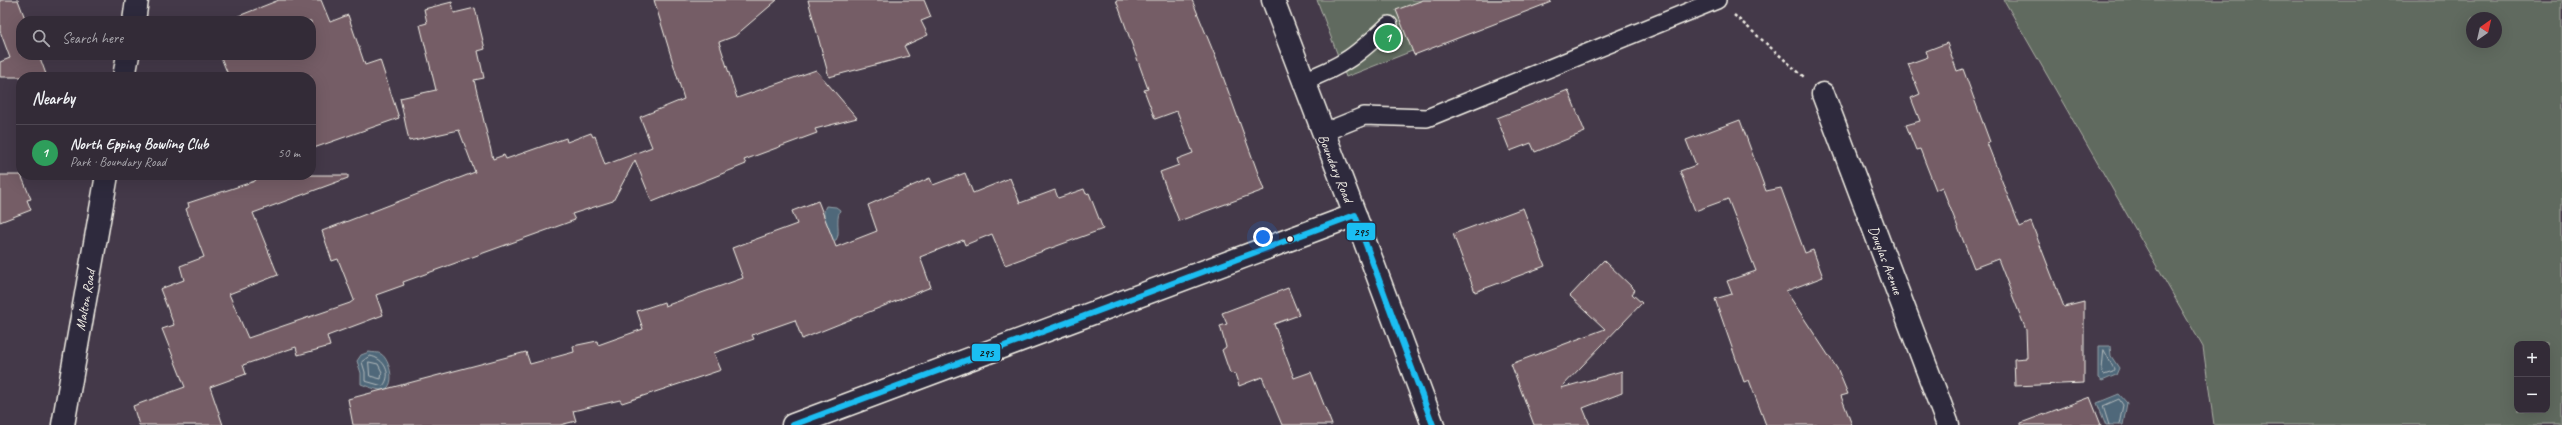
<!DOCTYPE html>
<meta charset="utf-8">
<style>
:root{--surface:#332b37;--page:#3b333f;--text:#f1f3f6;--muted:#a9a7ad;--line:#4e4752;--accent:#ff9aa2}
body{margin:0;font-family:Caveat,sans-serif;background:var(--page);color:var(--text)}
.controls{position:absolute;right:12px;bottom:12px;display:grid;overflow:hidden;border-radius:8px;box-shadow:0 4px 16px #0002}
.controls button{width:36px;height:36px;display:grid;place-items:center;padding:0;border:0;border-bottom:1px solid var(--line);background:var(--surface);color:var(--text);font:20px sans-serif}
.compass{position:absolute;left:2466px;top:12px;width:36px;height:36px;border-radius:50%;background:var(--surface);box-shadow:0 4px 16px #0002;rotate:34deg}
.you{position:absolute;left:1263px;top:237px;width:14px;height:14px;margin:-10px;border:3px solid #fff;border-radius:50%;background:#1a73e8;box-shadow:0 0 0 6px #1a73e833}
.badge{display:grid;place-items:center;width:26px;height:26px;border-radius:50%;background:var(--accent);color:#fff;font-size:13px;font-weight:700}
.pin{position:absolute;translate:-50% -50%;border:2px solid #fff;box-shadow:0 1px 4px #0006}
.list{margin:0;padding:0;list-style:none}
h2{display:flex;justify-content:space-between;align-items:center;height:52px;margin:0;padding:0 16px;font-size:17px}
h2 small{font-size:13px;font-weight:400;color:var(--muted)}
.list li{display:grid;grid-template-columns:26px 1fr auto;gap:12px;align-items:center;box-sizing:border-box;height:56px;padding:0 16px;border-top:1px solid var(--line)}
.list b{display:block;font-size:15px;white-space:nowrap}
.list p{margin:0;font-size:13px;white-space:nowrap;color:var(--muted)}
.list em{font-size:13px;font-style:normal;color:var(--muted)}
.icon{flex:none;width:22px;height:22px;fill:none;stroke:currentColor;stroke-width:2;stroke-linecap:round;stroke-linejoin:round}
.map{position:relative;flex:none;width:2562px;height:425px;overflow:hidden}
.search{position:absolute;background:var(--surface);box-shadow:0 4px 16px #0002;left:16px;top:16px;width:300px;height:44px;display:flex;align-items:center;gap:10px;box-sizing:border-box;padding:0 14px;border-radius:16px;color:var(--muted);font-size:15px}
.panel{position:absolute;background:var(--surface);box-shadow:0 4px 16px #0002;left:16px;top:72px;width:300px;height:108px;border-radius:16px}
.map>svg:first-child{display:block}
.green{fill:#616b5f;stroke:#aaaea4;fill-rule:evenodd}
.water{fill:#50687a;stroke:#929fa6}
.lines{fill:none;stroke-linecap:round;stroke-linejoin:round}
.shore{stroke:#b2babc;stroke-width:1}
.building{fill:#755d66;stroke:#f4f1e8}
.lane-casing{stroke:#f4f1e8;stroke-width:20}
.street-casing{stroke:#f4f1e8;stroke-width:25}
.secondary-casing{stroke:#f4f1e8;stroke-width:25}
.path{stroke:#f4f1e8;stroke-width:2.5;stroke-dasharray:3 3;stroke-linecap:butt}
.lane{stroke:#2f2a3d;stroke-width:17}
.street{stroke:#2f2a3d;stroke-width:22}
.secondary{stroke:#2f2a3d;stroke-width:22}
.bus-1-casing{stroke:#2f2a3d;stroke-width:9}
.bus-1{stroke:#1abef2;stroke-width:6}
.bus-dot{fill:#f4f1e8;stroke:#2f2a3d;stroke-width:1.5}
.labels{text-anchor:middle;stroke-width:3.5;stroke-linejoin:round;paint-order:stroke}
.street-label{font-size:14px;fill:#f4f1e8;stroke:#2f2a3d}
.line-badge{stroke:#2f2a3d;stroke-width:1.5}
.pale-badge-label{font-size:11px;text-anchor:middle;font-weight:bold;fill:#111}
</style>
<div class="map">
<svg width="2562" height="425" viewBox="0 0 2562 425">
<rect width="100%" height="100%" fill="#443949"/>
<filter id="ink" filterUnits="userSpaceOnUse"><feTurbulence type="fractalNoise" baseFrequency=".025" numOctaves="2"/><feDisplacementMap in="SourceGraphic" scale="8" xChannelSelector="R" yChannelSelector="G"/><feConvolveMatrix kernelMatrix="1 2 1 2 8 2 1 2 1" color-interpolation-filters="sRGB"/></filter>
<g filter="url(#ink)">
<path class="green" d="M1317,0h225l-196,77z
M2004,0h558v425h-348l-11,-78zM2472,18h24v24h-24zM2517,344h30v66h-30z"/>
<path class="water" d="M826,206l10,1 4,3c-5,12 1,23 -4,30l-5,1c-3,-9 -11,-27 -5,-35z
M2098,346h12l1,10 8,12 -3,7 -14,6 -4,-3z
M369,352c4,1 9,0 12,2 9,5 17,36 0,36 -4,0 -15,-4 -20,-6v-11l-4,-12 4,-6z
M2119,394l8,9 -4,22h-17l-9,-22z"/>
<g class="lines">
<path class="shore" d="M2104,350l10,19 -1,3 -9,3 -2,-2z
M370,356c14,2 23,18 13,30l-18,-5v-9l-3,-10z
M369,362l9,2 4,8 -1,7 -11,-3z
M2109,425l-6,-19 16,-7 4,6 -4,20"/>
</g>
<path class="building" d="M0,0h18l8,21h-5v34h18l8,22h-47v-15l10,-4 -10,-27z
M279,0h42l9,22 18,-7 17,50 15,-5 19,58 -88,31v-72h-82l-9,-22h91v-34h-85z
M654,0h123l-42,36 -16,6 18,56 79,-28 41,48 -42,11 2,4 -73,27 2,4 -94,38 -17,-42 -22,41 -41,13 3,6 -172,62 1,3 -28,10 7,20 -56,21 3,10 -32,9 -2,-8 -53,18 3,9 -36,13 13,38h-84l-6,-19 52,-19 -23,-58 12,-4 -14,-36 24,-9 -4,-14 24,-9 -18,-48 3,-2 -1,-4 67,-22 3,-6h90v3l-95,35 25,62 -49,19 19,44 102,-35 4,-3 -16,-41 -6,2 -10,-30 153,-59 -16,-42 -50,11 -9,-43 36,-8 -16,-65 7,-2 -3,-14 28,-7 2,11 21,-5 10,41 -7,2 6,27 -10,2 19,79 11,-4 2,4 60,-21 1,4 24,-9 2,4 2,-1 10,29 47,-18 -12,-30 44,-18z
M808,0h116l7,17 -10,4 7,14 -24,11 5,10 -80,21z
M1116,0h76l26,63 46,127 -85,31 -19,-49 19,-7 -2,-6 16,-6 -16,-42 -22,8 -11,-29 4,-1z
M1423,0h127l1,2 -137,53 -18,-45z
M1947,43l10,28 6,-2 27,73 -3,1 33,84 11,-5 33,85 20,-5v81l-69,3 -1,-27 13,-1 -1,-28 -28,-71 -24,9 -32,-81 -6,3 -16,-41 -4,1 -10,-25 14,-4 -9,-23 9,-4 -12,-30 20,-7 -2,-6z
M1568,90l17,42 -50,20 -4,-9 -21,8 -13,-33z
M1740,120l26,71 15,-3 24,65 8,-3 10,27 -37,14 52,79 10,24 -7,2 11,29h-86l-17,-45 -5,2 -29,-83 17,-5 -5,-13 29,-10 -28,-72 -33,12 -15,-40 16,-6 -10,-25z
M965,173l8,20 37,-15 10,25 35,-13 3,8 26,-9 2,5 3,-1 14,36 -98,36 -13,-31 -27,11 -2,-5 -43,17 11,30 -129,52 -7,-19 -43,15 2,4 -40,14 7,17 -99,33 -2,-3 -47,11 3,10 -16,4h-207l-5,-26 178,-47 4,12 44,-12 -1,-6 24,-5 1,4 45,-16 -6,-18 27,-9 1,4 78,-28 -11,-30 65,-24 -5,-13 26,-10 18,46 41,-16 -9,-26 62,-27 3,7z
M0,175h21l10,24 -4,1 4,10 -31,12z
M1523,208l22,58 -70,26 -22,-58z
M1604,260l31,30 -3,4 10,9 -81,85 61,-17v22l-39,15 7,17h-56l-23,-61 94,-35 -35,-33z
M1288,288l11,27 -25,9 20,54 17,-6 21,53h-50l-20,-48 -23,9 -4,-12 -5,-1 -8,-23 4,-3 -6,-21 7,-2 -5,-11z
M2090,397l11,28h-80v-2z"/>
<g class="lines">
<g class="lane-casing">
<path id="lane" d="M1303,81c41,-15 55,-27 86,-56
M1322,133l42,-17 63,2 290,-118"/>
</g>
<g class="street-casing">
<path id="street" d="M1273,0l82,215
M134,21l3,-21
M124,77l4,-22
M1823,94l125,331
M63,425l44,-250"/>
</g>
<g class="secondary-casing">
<path id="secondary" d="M793,425l562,-210 78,210"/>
</g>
<path class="path" d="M1734,15l70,62"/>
<use href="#lane" class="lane"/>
<use href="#street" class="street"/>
<use href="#secondary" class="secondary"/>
<g class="bus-1-casing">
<path id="bus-1" d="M793,425l562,-210 78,210"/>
</g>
<use href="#bus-1" class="bus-1"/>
</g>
</g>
<circle class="bus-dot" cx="1290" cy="239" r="3.5"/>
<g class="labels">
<g class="street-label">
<text transform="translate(1336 168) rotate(68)" y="5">Boundary Road</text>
<text transform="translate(1886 260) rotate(69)" y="5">Douglas Avenue</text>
<text transform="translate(85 300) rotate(-80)" y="5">Malton Road</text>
</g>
</g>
<g class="line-badge">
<rect x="1346" y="222" width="30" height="19" rx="4" fill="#1abef2"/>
<rect x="971" y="343" width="30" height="19" rx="4" fill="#1abef2"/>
</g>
<g class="pale-badge-label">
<text x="1361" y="236">295</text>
<text x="986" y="357">295</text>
</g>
</svg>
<div class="controls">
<button>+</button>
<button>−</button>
</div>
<svg class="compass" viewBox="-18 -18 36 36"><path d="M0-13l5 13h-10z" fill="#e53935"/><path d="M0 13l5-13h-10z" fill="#a9a7ad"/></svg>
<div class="you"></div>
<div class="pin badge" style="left:1388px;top:38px;background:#2e9e5b">1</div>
<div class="search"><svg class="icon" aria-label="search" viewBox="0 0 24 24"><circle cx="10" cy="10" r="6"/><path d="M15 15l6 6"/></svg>Search here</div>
<section class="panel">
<h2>Nearby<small></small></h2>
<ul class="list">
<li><span class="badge" style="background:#2e9e5b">1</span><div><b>North Epping Bowling Club</b><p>Park · Boundary Road</p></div><em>50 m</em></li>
</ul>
</section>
</div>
